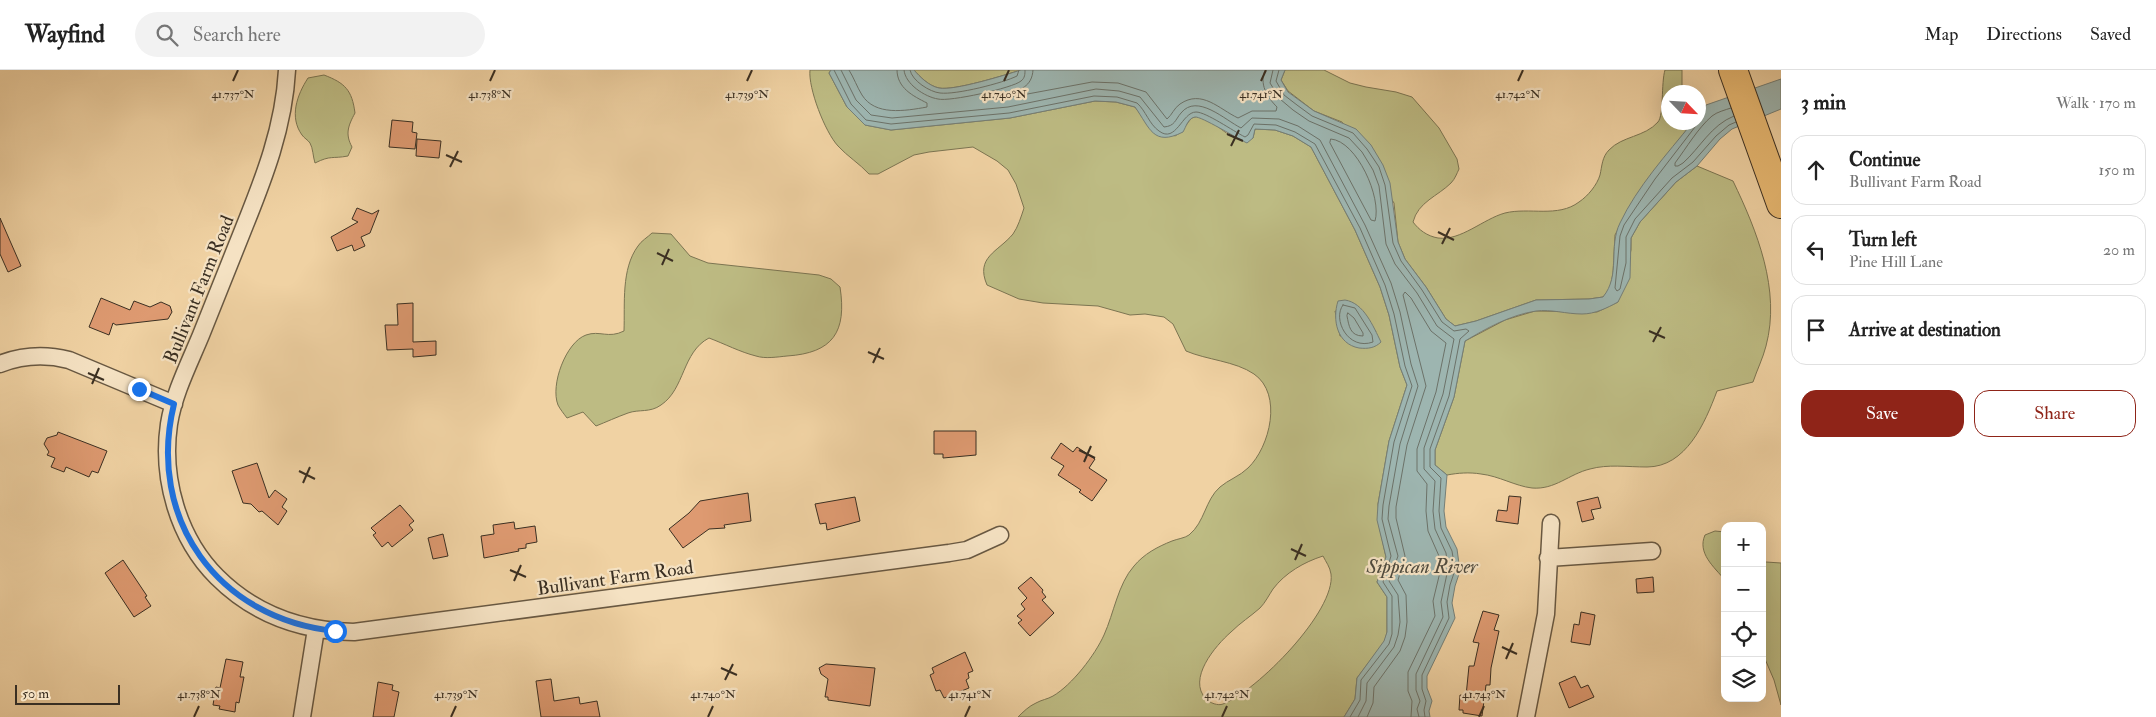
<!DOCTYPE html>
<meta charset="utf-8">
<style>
:root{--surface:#fff;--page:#f2f2f2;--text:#222;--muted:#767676;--line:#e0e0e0;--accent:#8f2418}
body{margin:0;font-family:"IM FELL Double Pica",serif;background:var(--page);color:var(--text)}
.controls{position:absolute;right:15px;bottom:15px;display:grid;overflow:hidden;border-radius:10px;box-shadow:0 5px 20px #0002}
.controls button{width:45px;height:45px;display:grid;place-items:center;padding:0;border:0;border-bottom:1px solid var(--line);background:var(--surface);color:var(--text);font:25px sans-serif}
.compass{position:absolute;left:1661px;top:15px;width:45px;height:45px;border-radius:50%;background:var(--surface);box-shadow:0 5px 20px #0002;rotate:115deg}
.scale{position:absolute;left:15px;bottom:12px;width:105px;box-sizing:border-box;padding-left:5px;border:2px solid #3a2f22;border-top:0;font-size:14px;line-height:18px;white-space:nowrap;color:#3a2f22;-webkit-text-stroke:4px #f5e2c3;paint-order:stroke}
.stop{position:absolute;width:15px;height:15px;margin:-11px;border:4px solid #1a73e8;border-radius:50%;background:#fff}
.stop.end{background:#1a73e8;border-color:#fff;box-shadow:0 1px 5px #0008}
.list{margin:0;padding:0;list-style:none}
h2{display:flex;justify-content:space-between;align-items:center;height:65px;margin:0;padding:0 20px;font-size:21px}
h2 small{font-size:16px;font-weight:400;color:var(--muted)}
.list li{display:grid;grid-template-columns:32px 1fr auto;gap:15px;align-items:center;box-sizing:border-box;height:70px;margin:0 10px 10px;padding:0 10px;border:1px solid var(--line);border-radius:15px}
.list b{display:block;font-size:19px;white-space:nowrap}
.list p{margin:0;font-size:16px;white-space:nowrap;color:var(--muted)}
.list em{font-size:16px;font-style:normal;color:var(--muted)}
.actions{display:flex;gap:10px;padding:15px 20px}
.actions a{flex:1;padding:11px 0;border:1px solid var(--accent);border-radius:15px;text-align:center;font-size:18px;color:var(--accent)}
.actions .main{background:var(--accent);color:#fff}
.icon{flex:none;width:28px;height:28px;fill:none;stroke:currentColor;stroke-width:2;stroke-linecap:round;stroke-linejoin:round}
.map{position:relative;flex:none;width:1781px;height:647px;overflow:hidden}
header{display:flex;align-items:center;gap:30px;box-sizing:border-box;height:70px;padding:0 25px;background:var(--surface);border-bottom:1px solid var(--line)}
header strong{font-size:24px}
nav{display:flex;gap:28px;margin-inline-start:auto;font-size:18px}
.search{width:350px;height:45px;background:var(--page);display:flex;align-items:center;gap:12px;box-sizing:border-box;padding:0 18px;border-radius:28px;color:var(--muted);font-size:19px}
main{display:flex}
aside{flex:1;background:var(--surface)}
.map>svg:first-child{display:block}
.green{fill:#bdbb83;stroke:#7c7552;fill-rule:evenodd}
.water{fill:#9db5b0;stroke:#757f77}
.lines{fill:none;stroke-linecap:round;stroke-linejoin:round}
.shore{stroke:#6c7269;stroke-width:1}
.building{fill:#de9a71;stroke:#3a2f22}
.street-casing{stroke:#685842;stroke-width:19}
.highway-casing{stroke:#3a2f22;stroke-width:30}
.street{stroke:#f5e2c3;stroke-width:16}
.highway{stroke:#e8b972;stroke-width:28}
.route{stroke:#1a73e8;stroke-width:6}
.ticks{fill:none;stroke:#3a2f22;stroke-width:2}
.labels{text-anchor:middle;stroke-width:4.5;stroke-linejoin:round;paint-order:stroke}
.street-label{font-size:19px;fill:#3a2f22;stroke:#f5e2c3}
.water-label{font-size:20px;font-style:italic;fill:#4e4a3e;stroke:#f5e2c3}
.ticks-label{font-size:12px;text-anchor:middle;fill:#3a2f22;stroke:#f5e2c3;stroke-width:4.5;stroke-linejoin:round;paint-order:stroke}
</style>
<header>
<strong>Wayfind</strong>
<div class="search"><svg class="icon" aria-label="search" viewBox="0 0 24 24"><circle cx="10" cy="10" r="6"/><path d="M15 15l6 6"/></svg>Search here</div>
<nav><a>Map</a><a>Directions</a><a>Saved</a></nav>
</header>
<main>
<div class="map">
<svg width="1781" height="647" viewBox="0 0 1781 647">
<rect width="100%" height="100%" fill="#f0d2a3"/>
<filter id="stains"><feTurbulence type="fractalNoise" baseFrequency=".004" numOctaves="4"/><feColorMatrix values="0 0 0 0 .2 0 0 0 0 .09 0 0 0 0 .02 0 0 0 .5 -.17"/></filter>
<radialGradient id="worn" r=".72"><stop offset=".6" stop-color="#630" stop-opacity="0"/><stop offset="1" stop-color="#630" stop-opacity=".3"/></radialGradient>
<path class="green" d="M810,0h21l-2,3 18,34 18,18 26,5 119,-12 85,-17 21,1 19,5 7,9 33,20c10,-5 13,-17 19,-19 13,-3 28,15 39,20 5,2 13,1 20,1l2,-9 20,1 18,6 18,11 44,83 25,57 9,28 11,52 7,18 -18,56 -11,63 2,26 6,27 -9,25 10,15v35l-2,9 -28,37 -2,21 -11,18h-326c5,-5 11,-11 18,-14 5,-3 12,-4 17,-7 19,-11 42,-41 51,-61 10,-22 14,-51 30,-69 10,-12 23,-19 38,-25 5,-2 13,-3 17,-6 16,-13 16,-35 31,-48 8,-7 20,-11 28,-19 22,-21 35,-74 6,-94 -19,-13 -47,-14 -68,-23l-13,-27 -9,-7 -19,-3 -15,1 -32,-9 -55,-3 -24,-4 -32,-14c-12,-28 11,-33 26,-51 5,-7 8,-17 11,-26l-8,-24 -8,-14 -11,-9 -24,-14 -44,5 -15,3 -36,19h-9c-9,-10 -22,-18 -31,-28 -13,-14 -30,-58 -28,-76zM1335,241l35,12 6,9 -36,4zM1323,486c3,6 7,11 8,18 5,37 -74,117 -108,130 -5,2 -13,-1 -17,-5 -19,-20 9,-53 25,-67 9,-9 20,-16 29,-24 5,-5 9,-13 13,-19 12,-16 31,-27 50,-33z
M914,0h107c-16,5 -67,21 -82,18 -10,-2 -19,-11 -25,-18z
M1285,0h39l26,13 16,4 30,5 16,5 27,31 18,31 2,10c-2,4 -4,10 -8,14 -13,13 -33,19 -38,39 6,8 14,14 25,16 23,3 45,-19 67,-25 24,-6 53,5 74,-11 9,-6 18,-17 21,-27 2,-9 2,-18 9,-25 13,-14 36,-13 49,-28 6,-7 3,-39 7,-52h17v17l8,5h-22v30l24,1 -41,53 -19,27 -17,32 -2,38 -3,16 -7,8 -14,2 -53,1 -60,21 -21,5 -9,-7 -20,-32 -21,-28 -7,-17 -4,-39 -52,-81 -28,-11 -26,-20 -7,-11z
M324,5c21,8 28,15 31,38 -7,13 -10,21 -3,34l-4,9c-16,3 -17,-1 -33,7 -2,-6 -2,-15 -5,-20 -2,-3 -6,-5 -8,-8 -13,-18 -5,-40 6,-57z
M1697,96l36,15c24,50 48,109 33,165 -3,12 -9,24 -13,36l-36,9c-12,32 -31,76 -70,76 -20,0 -39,-3 -57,2 -21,5 -35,21 -58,19 -17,-2 -33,-12 -51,-14 -12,-2 -23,-1 -34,1l-12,-10v-15l19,-53 11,-56 40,-21 30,-9 62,1 21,-10 13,-52v-12l9,-16 36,-40z
M652,163l19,1 19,22 18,7 111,12 12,4 9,8c7,45 -7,66 -53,69 -10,1 -22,3 -31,0 -16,-4 -31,-12 -47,-18 -27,14 -24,51 -48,67 -11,8 -22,4 -33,8 -11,4 -22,9 -32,13l-13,-14 -16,6c-3,-4 -7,-9 -9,-13 -8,-20 8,-63 28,-70 14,-5 22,4 38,-4 1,-27 -3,-62 14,-85 3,-5 10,-9 14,-13z
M1715,461l10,1v48c-11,-13 -28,-27 -20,-45z
M1762,489l4,3 15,1v142l-7,-25 -12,-28z"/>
<path class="water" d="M831,0h83c6,7 15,16 25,18 15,3 66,-13 82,-18h264l-4,10 7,12 26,19 42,18 15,16 12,20 7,18 8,59 7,17 21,28 20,32 9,7 21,-5 60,-21 53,-1 14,-2c18,-22 5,-50 17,-74 17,-36 47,-69 72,-100l6,-1 1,-7 7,-10 75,-26v30l-49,20 -12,10 -23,27 -21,16 -36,40 -9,16 -1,40 -12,24c-11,6 -23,12 -36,12 -16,0 -31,-5 -46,-3 -26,4 -49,17 -71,30l-11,56 -19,53v15l12,10 -3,36 2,16 11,22 3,22 -5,15 -3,17 3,15 -28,58v12l5,13 -3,10 1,6h-86l11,-18 2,-21 27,-37 3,-9v-35l-10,-15 9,-25 -9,-37 1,-16 11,-63 18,-56 -7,-18 -11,-52 -9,-28 -25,-57 -44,-83 -18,-11 -18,-6 -20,-1 -2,9 -6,5c-9,-4 -46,-27 -52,-26 -7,1 -9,10 -12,15 -30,15 -33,-4 -48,-25l-19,-5 -21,-1 -85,17 -119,12 -26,-5 -18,-18 -18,-34z
M1345,230c19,3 28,26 36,42 -6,6 -13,7 -22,6 -22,-4 -27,-28 -21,-47z"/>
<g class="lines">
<path class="shore" d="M834,0l17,34 15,16 25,4 118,-11 85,-17 23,1 20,6c9,8 12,21 22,28 17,13 23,-19 37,-19 10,0 37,19 49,25l3,-2 6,-11 22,1 19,7 20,12 45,84 25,57 9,29 11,52 7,20 -18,56 -11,63 -1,14 9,37 -8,26 9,14v38l-3,10 -28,36 -1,20 -10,17
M841,0l15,30 15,15 21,3 116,-11 88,-18 23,2 21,6 24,30c11,-1 11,-7 17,-14 16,-20 44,7 60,15l11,-10 27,1 19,7 22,14 45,85 26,58 9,29 11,52 7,22 -18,58 -11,62 -1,13 10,37 -9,25 9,14 2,27 -2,13 -4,12 -27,36 -1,18 -8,16
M849,0c5,8 8,17 13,25 13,21 43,16 65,12v-4c-14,-7 -30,-15 -30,-33
M904,0c1,14 21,27 34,29 11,3 75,-11 83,-18 4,-3 4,-7 4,-11
M910,0c2,11 20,22 30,23 16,2 63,-10 77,-17l2,-6
M1033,0c-1,17 -13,20 -27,24v4l86,-16 26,1 28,9 21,27c5,-4 7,-11 13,-15 22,-15 39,5 58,14l14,-7h24l1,-4c-10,-10 -18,-23 -12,-37
M1273,0l-3,13 10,16 13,11 16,11 40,17 13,14 11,18 6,16 7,58 9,20 22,29 20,33 17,13 -11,55 -19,54v21l11,12 -2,30 2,18 11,24 2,16 -7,33 2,15 -27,57v16l4,11 -3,8 2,8
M1279,0l-3,11 8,14 13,10 15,11 41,17 14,16 12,18 6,18 8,58 8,18 21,29 20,32 12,9 12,-2 3,2 -9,8 -11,57 -19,53v18l11,11 -2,33 2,17 11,23 3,19 -5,15 -3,17 2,16 -27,57v14l4,12 -2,9 1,7
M1731,38c-6,2 -14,4 -19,8 -14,12 -25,31 -37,47v3h3l5,-3c17,-15 28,-38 51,-47
M1696,52l-1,5 -40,52 -31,46 -4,11 -5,52 2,3 3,-2 6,-26v-26l9,-18 37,-41 21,-16 23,-26 13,-11 7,-3
M1331,69c26,2 51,59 44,82l-4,-1 -41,-77z
M1343,235l12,3 17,27 1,7c-25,9 -41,-23 -30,-37z
M1348,243l6,5 9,15v3c-13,0 -14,-10 -16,-20z
M1367,647l6,-14 1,-16 26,-36 5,-14 2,-15 -1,-27 -8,-15 7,-24 -9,-38v-11l11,-62 19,-59 -23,-91 2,-3 6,6 20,33 15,12 -10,49 -19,57v22l10,13 -1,27 2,20 11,25 2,12 -8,33 2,15 -27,56v19l4,10 -1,16"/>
</g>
<path class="building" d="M392,50l21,2 -1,10 5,1 -2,16 -26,-2z
M417,69l24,2 -2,17 -23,-2z
M357,138l15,6 7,-4 -9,23 -9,4 4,9 -11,5 -2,-6 -15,6 -6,-14 27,-15 -6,-3z
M0,148l21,48 -13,6 -8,-18z
M101,228l29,12 4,-9 16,6 11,-5 9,4 2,6 -4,7 -52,6 -3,-2 -4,12 -20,-8z
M413,233v39l23,-1v14l-23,2v-8l-26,1 -2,-25h13l-1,-21z
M934,361h42v24l-33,3v-4h-9z
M58,362l49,19 -9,22 -6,-2 -3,6 -23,-10 -2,5 -13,-5 4,-9 -8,-3 2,-3 -5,-8 3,-6 10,-3z
M1061,373l12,9 4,-5 18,12 -6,9 18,12 -15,21 -13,-9 2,-2 -23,-15 6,-9 -13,-8z
M257,393l12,35 6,-8 12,9 -5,8 5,4 -9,14 -16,-14 -3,1 -8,-8 -8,-1 -11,-32z
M748,423l3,28 -27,4 1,3 -16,1 -26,19 -14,-19 20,-16 11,-12z
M1509,426l12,1 -3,27 -22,-3 2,-11 9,1z
M855,427l5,24 -33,9 -1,-7 -6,1 -5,-20z
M1598,427l3,11 -10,2 3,9 -12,3 -5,-20z
M400,435l14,16 -5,4 4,5 -21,17 -4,-5 -6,5 -9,-12 3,-2 -5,-5z
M514,452l1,7 20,-3 2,16 -11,2v4l-8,1 1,2 -35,7 -3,-22 13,-2 -1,-9z
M443,464l5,22 -15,3 -5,-21z
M123,490l24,36 -2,1 6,9 -17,11 -29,-44z
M1031,507l12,13 -1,2 4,5 -4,3 12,13 -24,23 -12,-13 4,-3 -5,-4 8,-7 -4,-5 6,-6 -9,-10z
M1653,507l1,15 -17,1 -1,-14z
M1483,541l16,4 -5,15 5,1 -8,37 -1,17h-4l-4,31 -19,-3v-3h-4l1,-15 6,1 3,-30h5l5,-23 -6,-1z
M1581,542l14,3 -5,30 -19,-3 3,-18 5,1z
M965,582l8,19 -5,2 1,5 -3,2 3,8 -25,10 -4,-8 -4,1 -6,-16 4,-2 -2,-5z
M226,589l17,3 -3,15h4l-5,26 -3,-1 -1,10 -16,-3 1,-3 -7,-1 3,-18 4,1z
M826,594l49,4 -5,38 -42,-6v-3h-3l3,-18 -7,-5 -2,-6z
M1575,606l6,12 7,-3 6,12 -25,11 -10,-25z
M551,609l3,22 25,-4 1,7 17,-3 3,16h-59l-5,-36z
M378,612l15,3 -1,5 7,2 -5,25h-21z"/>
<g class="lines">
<g class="street-casing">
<path id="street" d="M287,0c-3,57 -23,108 -44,160 -14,35 -28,70 -42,105 -12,29 -27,58 -32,89 -8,54 9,114 48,153 38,38 84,54 137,55l595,-79 18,-3 33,-15
M0,294c23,-9 45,-10 69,-4l105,44
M1548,488l104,-7
M302,647l14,-88
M1526,647l20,-103 5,-91"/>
</g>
<g class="highway-casing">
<path id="highway" d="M1733,0l48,134"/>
</g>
<use href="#street" class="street"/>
<use href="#highway" class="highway"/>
</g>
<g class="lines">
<path class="route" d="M139,319l35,15c-28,115 44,215 161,227"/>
</g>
<path class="ticks" d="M233,11l5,-11M490,11l5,-11M747,11l5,-11M1004,11l5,-11M1261,11l5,-11M1518,11l5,-11M1227,64l16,7M1231,76l8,-16M446,85l16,7M450,97l8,-16M1438,162l16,8M1442,174l8,-16M657,183l16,8M662,195l7,-16M1649,261l16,7M1653,272l8,-15M868,282l16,7M873,293l7,-15M88,303l16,7M92,314l7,-16M1079,380l16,8M1084,392l7,-16M299,401l16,8M303,413l7,-16M1291,479l15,7M1295,490l7,-16M510,500l16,7M514,511l7,-16M1502,577l15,7M1506,589l7,-16M721,598l16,7M725,610l8,-16M194,647l5,-11M451,647l5,-11M708,647l5,-11M965,647l5,-11M1222,647l5,-11M1479,647l5,-11"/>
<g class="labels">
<g class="street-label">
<text transform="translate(198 219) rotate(-68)" y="7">Bullivant Farm Road</text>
<text transform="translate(615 507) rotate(-8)" y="7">Bullivant Farm Road</text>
</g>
<g class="water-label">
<text x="1422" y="503">Sippican River</text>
</g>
</g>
<g class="ticks-label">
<text x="233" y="28">41.737°N</text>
<text x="1518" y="28">41.742°N</text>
<text x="490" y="28">41.738°N</text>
<text x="747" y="28">41.739°N</text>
<text x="1004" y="28">41.740°N</text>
<text x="1261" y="28">41.741°N</text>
<text x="199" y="628">41.738°N</text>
<text x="456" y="628">41.739°N</text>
<text x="713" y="628">41.740°N</text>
<text x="970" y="628">41.741°N</text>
<text x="1227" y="628">41.742°N</text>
<text x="1484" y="628">41.743°N</text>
</g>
<rect width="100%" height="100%" filter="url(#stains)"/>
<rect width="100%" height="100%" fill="url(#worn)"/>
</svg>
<div class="controls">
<button>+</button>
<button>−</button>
<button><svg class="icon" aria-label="locate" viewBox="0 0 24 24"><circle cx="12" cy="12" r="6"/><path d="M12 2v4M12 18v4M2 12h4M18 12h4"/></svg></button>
<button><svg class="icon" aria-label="layers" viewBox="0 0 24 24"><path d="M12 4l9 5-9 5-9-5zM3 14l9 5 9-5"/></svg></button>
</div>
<svg class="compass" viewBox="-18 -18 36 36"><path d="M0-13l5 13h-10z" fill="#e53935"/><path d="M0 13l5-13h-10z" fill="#767676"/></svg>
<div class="scale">50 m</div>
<div class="stop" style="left:335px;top:561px"></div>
<div class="stop end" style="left:139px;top:319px"></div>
</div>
<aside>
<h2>3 min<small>Walk · 170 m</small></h2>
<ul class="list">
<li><svg class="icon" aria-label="ahead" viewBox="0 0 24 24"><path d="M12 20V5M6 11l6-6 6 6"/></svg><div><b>Continue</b><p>Bullivant Farm Road</p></div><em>150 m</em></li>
<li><svg class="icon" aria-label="left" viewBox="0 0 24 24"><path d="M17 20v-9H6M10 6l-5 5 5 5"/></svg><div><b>Turn left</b><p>Pine Hill Lane</p></div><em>20 m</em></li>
<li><svg class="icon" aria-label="arrive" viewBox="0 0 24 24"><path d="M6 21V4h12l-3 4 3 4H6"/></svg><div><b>Arrive at destination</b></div></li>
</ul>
<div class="actions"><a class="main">Save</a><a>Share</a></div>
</aside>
</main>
